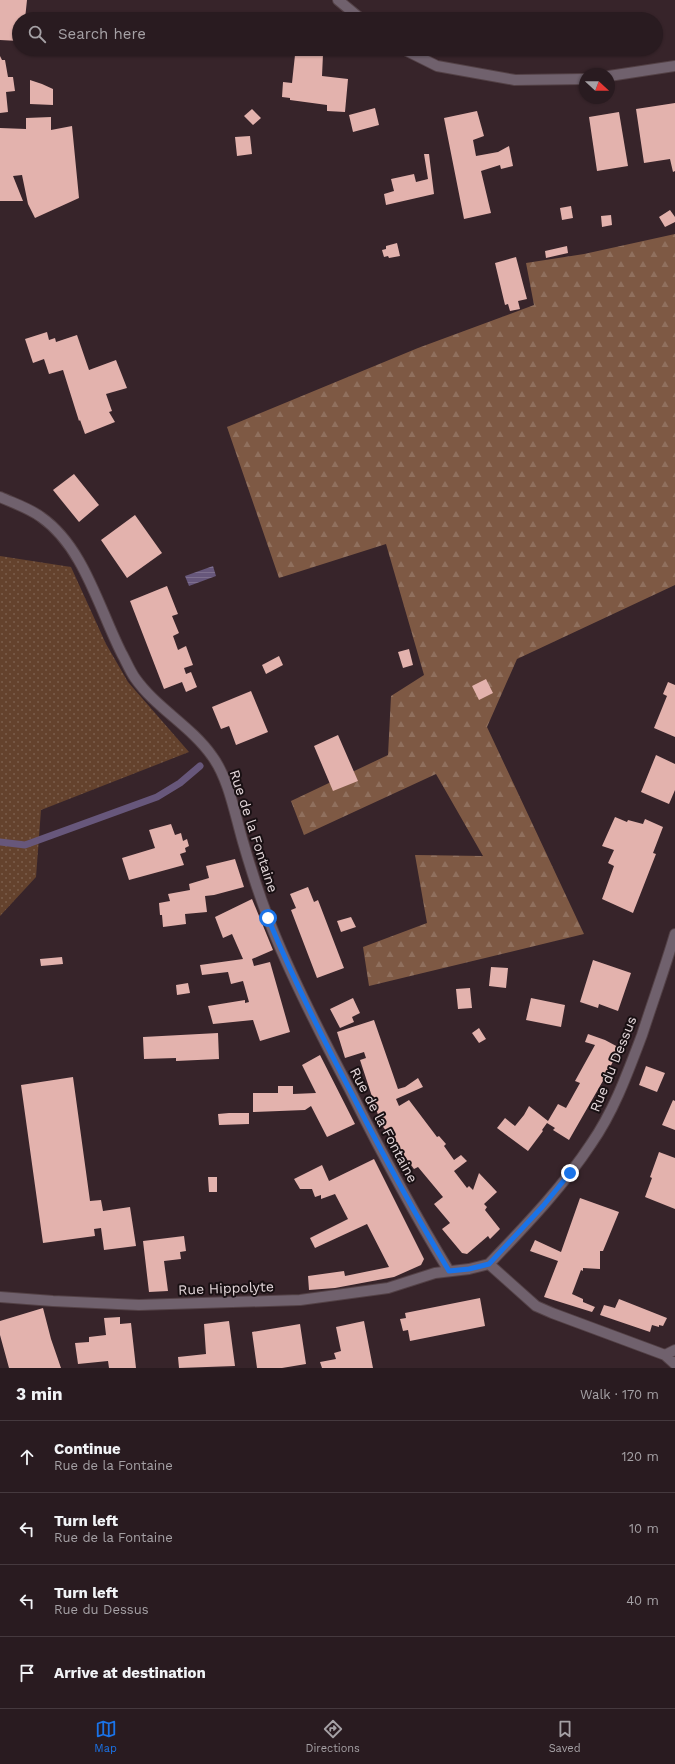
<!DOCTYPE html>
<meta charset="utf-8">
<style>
:root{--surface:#291b20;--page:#35282d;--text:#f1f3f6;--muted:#a5a1a5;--line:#45393e;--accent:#1a73e8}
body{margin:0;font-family:"Work Sans",sans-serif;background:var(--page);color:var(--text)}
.compass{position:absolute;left:579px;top:68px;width:36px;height:36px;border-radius:50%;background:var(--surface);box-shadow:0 1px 3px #0004;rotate:111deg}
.stop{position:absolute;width:12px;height:12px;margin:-9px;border:3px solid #1a73e8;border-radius:50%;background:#fff}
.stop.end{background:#1a73e8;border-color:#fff;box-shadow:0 1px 4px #0008}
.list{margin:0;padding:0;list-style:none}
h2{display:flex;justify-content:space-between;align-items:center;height:52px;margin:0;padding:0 16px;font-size:17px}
h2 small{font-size:13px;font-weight:400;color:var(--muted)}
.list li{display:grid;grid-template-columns:26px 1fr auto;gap:12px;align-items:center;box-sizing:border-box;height:72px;padding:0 16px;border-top:1px solid var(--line)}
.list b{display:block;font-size:15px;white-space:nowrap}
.list p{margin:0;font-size:13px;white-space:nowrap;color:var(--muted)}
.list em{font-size:13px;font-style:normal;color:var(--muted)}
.icon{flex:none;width:22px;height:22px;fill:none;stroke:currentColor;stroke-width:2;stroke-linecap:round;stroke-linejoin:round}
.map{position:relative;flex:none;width:675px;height:1368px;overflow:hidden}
.search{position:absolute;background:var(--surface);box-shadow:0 1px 3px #0004;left:12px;right:12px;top:12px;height:44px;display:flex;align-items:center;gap:10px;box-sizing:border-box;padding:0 14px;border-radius:22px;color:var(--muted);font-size:15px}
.sheet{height:340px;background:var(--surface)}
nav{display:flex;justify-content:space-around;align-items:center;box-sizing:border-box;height:56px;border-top:1px solid var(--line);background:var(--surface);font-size:11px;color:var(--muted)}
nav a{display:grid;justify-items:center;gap:2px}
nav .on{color:var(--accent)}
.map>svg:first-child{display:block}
.grass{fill:url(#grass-dots)}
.forest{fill:url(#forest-firs)}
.water{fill:url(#water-rules)}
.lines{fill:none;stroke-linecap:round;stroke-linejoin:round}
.stream{stroke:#67577b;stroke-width:7}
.building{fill:#e3b2ad}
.minor-casing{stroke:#534146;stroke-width:12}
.minor{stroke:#70616d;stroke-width:10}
.route{stroke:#1a73e8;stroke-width:5}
.labels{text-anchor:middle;stroke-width:4;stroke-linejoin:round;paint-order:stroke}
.street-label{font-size:14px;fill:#e4d7da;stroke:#191013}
</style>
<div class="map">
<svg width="675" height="1368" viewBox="0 0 675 1368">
<defs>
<pattern id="grass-dots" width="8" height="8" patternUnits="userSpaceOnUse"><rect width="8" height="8" fill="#64422d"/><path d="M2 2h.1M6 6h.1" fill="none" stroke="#7a5d4b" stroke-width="1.8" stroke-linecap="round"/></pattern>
<pattern id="forest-firs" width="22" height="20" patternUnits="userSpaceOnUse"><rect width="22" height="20" fill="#7e5944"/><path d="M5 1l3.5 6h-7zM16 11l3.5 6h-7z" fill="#90705e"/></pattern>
<pattern id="water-rules" width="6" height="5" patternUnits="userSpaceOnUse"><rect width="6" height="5" fill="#67577b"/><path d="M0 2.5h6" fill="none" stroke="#7d6e8d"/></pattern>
</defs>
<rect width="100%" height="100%" fill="#37242a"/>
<path class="grass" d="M0,556l71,11 35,77 22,38 61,70 -148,58 -5,67 -36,39z"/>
<path class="forest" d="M675,234v351l-158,74 -30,68 97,207 -215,52 -6,-39 64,-24 -12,-68 68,1 -47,-82 -132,61 -13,-34 97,-46 3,-59 33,-21 -38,-131 -107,34 -52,-151 191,-79 116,-43 -8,-42 58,-9z"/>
<path class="water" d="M213,566l3,10 -27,10 -4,-10z"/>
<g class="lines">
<path class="stream" d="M0,842l25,3 132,-48 23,-14 20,-17"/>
</g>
<path class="building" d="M0,0h27l-2,19h-6v22l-19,-1z
M308,53l15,1 -1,22 26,3 -3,33 -18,-1v-6l-37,-5v-2l-8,-1 1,-15 9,1 3,-28 13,1z
M0,56l2,4h3l3,17h5l2,14 -9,1 2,20 -8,1z
M30,80l12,4 11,5v16l-23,-1z
M675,103v68l-2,1 -3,-13 -26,4 -8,-54z
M375,108l4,17 -26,7 -4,-17z
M252,109l9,9 -8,7 -9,-9z
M477,111l7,25 -11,4 3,16 22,-4 11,-6 4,20 -12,3 -1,-4 -19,6 10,42 -27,6 -20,-101z
M619,112l9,54 -31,5 -8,-54z
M51,117v13l21,-4 7,72 -44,20 -7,-14 -6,-29 -9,1 10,25h-23v-73l26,1v-11z
M250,136l2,18 -15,2 -2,-19z
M424,154h5l5,40 -48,11 -2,-11 10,-3 -3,-12 23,-5 2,8 12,-3z
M571,206l2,12 -11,2 -2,-12z
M670,210l5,7v5l-10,5 -6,-10z
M611,215l1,10 -10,2 -1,-11z
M397,243l3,13 -11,2 -1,-2 -4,1 -2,-7 4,-1v-3z
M567,246l1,7 -22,5 -1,-7z
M516,257l11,42 -9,2 2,8 -10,2 -2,-7 -3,1 -10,-42z
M47,332l2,8 6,-2 1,4 21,-7 12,35 27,-10 11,28 -21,6 6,17 -3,1 6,10 -30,12 -5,-14 -1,1 -16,-51 -14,4 -5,-15 -11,4 -8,-24z
M74,474l25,31 -20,17 -26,-32z
M135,515l27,38 -35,25 -26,-38z
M167,586l11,28 -6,2 7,17 -6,3 5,14 8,-4 7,19 -9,3 2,6 5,-2 6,15 -11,5 -4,-10 -18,7 -34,-88z
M409,649l4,16 -10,3 -5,-16z
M279,656l4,9 -17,9 -4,-9z
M486,679l7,14 -14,7 -7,-14z
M668,682l7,3v52l-21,-9 13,-32 -4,-2z
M251,691l17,41 -32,13 -7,-19 -8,3 -9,-22z
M338,735l20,46 -25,10 -19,-45z
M656,755l19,9v26l-6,14 -28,-12z
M615,817l12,5 1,-2 15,4 2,-5 18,8 -10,26 3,1 -23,59 -31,-14 12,-33 -6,-3 6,-13 -12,-4z
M171,824l4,11 6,-2 2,8 4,-2 2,7 -4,2 1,4 -6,2 4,11 -55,15 -7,-22 33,-10 -6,-18z
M235,859l9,28 -30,8 -9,1 2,16 -22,2 1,10 -23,3 -1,-12h-2l-1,-12 11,-2 -2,-7 22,-4 -1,-6 20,-6 -3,-12z
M308,887l6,15 4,-2 26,68 -27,10 -26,-68 5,-2 -6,-14z
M252,899l21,51 -21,9 2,7 16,-4 20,70 -30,9 -7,-21 -40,4 -5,-18 37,-6v3l4,-1 -6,-21 -12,3 -3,-12 -26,3 -2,-10 43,-6 -11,-25 -9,4 -8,-21z
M351,917l5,10 -15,5 -4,-11z
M62,957l1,7 -22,2 -1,-7z
M593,960l38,13 -13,38 -19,-7 -1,4 -18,-6z
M491,967l17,1 -2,20 -17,-2z
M188,983l2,10 -13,2 -1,-10z
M470,988l2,20 -14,1 -2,-20z
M353,998l7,15 -8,4 2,5 -14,6 -10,-19z
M531,998l34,7 -4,22 -35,-7z
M374,1020l24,69 7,-2 13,-9 5,9 -27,12 3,7 10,-6 28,37 2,-1 7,8 -2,2 10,14 7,-5 6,6 -13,10 13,17 2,-2 4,4 6,-17 18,19 -13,12 3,3 -2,3 15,19 -10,10 -2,-3 -21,18 -5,-1 -20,-24 8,-6 -16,-19 9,-7 -25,-30 -4,2 -33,-45 -21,-64 6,-2 -2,-6 -19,6 -8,-26z
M479,1028l7,11 -7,4 -7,-10z
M218,1033l1,26 -43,2v-3l-32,1 -1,-22z
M588,1034l17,6 15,8 -16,31 -35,61 -16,-10 2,-2 -8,-5 -5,7 1,1 -15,20 -31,-23 8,-10 10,8 9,-11 5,-9 19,15 10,-17 8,4 14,-25 -5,-2 20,-36 -10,-3z
M320,1055l35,69 -28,13 -16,-31 -6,4 -52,2v-19h25v-7h15v8l23,-1 -14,-28z
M646,1066l19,7 -8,19 -18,-7z
M73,1077l17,124 11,-1 2,11 27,-4 6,39 -32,4 -3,-22 -7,1 1,7 -52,7 -22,-158z
M673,1100l2,1v29l-13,-5z
M229,1113h20v11l-30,1 -1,-11z
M659,1152l16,6v51l-30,-12 7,-19 -2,-1z
M374,1159l50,100 -3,6 -27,12 -59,11 -26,2 -1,-14 36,-5 1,5 44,-9 -22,-43 -52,24 -5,-10 38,-19 -13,-25 -14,5v-4l-6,2 -3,-8h-12l-6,-10 28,-14 7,16z
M208,1177h9v15h-8z
M580,1198l39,14 -16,39h-3v18l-17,-1v3l-2,-1 -9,24 11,5v3l12,5 -3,5 -48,-15 14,-36 -28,-10 5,-11 26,12z
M184,1236l2,15 -6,1 1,7 -17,2 4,30 -19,1 -6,-51z
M480,1298l5,28 -75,15 -2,-11 -5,1 -3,-12 6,-1 -1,-5z
M619,1299l48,19 -4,8 -4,-1v2l-7,-2 -2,7 -50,-17 4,-10 11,3z
M43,1308l8,31 10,29h-52l-9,-33v-14z
M120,1317v7l11,-1 5,45h-27l-1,-7 -30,3 -3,-21 14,-1v-5l17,-2 -2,-17z
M229,1321l6,45 -56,2 -1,-11 28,-3 -2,-30z
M364,1321l9,47h-51l-2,-6 16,-3 -2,-6 7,-2 -5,-24z
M300,1324l6,40 -24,4h-25l-5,-36z"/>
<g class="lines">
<g class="minor-casing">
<path id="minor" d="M338,0l23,19
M403,49l34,17 78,14 70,-1
M609,76l66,-10
M0,497c13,6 29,11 41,20 43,30 58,92 81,137 4,7 8,17 13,24 21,30 56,48 77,78 17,23 23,59 31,86 9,31 19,62 31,91 22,54 49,106 76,157 31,62 63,122 99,181
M489,1264c36,-38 73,-76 102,-120 23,-33 37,-72 51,-109 11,-34 23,-67 33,-101
M489,1264l47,42 16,7 113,42 10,9
M0,1297l53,4 86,4 161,-5 88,-12 47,-15 34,-4 20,-5
M665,1355l10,-5"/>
</g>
<use href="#minor" class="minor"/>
</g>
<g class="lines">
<path class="route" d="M268,918c25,61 54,119 85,178 30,59 62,118 96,175l20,-2 20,-5 54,-58 27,-33"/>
</g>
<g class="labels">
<g class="street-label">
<text transform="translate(254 831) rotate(72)" y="5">Rue de la Fontaine</text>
<text transform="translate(613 1064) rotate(-68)" y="5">Rue du Dessus</text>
<text transform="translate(384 1125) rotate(62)" y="5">Rue de la Fontaine</text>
<text transform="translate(226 1288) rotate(-2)" y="5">Rue Hippolyte</text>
</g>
</g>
</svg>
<svg class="compass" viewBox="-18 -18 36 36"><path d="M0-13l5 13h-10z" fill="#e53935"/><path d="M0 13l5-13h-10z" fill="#a5a1a5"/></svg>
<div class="stop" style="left:268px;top:918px"></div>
<div class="stop end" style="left:570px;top:1173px"></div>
<div class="search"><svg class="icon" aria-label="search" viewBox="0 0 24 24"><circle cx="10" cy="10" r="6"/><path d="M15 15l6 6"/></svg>Search here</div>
</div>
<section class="sheet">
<h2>3 min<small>Walk · 170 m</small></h2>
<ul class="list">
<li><svg class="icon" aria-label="ahead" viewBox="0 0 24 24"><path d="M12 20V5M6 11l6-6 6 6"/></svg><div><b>Continue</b><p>Rue de la Fontaine</p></div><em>120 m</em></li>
<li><svg class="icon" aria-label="left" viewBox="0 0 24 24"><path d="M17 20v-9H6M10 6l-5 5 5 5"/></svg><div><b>Turn left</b><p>Rue de la Fontaine</p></div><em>10 m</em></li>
<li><svg class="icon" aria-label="left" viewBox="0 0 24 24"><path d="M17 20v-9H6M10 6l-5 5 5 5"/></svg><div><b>Turn left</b><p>Rue du Dessus</p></div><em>40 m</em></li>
<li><svg class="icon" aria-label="arrive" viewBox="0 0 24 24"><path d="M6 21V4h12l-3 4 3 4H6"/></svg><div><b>Arrive at destination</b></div></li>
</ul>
</section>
<nav>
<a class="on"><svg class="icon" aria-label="map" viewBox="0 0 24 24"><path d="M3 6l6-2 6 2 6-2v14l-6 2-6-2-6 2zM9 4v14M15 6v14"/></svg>Map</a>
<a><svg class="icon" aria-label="directions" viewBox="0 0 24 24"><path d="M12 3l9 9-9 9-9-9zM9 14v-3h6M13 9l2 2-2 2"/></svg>Directions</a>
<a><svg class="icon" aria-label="saved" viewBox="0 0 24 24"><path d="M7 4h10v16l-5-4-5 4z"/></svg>Saved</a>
</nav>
